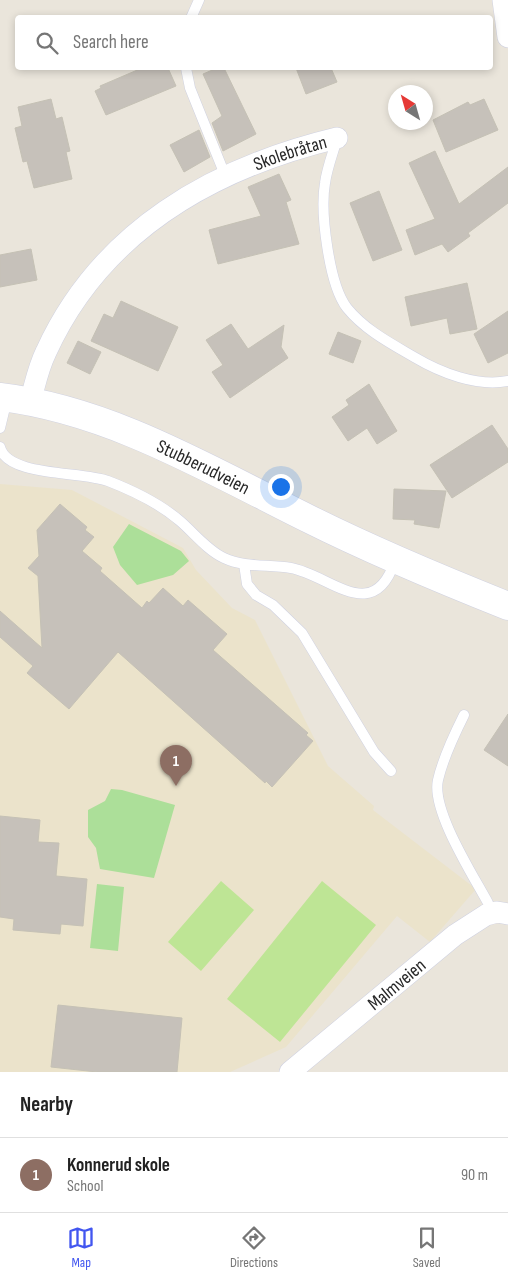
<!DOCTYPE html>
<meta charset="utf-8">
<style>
:root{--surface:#fff;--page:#f2f2f2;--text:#222;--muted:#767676;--line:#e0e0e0;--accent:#4256f0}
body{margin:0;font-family:"Sofia Sans Condensed",sans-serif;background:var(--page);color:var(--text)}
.compass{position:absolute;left:388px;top:85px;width:45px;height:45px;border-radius:50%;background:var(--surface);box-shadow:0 2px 8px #0003;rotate:323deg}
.you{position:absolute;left:280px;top:486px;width:18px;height:18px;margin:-12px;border:4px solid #fff;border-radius:50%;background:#1a73e8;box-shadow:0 0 0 8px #1a73e833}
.badge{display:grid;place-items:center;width:32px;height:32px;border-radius:50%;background:var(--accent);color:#fff;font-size:16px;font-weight:700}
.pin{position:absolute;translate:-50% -41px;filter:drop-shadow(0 1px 2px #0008)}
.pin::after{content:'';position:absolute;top:26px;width:18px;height:15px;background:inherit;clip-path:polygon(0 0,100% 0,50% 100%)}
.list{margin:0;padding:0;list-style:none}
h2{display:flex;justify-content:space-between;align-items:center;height:65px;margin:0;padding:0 20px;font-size:21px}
h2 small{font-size:16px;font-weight:400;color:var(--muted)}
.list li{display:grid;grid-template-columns:32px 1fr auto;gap:15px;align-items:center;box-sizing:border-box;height:75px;padding:0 20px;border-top:1px solid var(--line)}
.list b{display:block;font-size:19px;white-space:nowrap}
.list p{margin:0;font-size:16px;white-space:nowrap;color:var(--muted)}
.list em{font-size:16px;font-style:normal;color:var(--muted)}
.icon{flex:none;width:28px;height:28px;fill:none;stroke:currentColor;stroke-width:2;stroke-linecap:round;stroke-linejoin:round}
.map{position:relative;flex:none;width:508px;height:1072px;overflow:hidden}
.search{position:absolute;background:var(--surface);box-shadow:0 2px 8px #0003;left:15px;right:15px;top:15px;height:55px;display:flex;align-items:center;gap:12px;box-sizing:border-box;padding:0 18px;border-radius:5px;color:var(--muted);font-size:19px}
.sheet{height:140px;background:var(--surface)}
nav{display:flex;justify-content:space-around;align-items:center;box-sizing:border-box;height:70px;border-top:1px solid var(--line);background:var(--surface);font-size:14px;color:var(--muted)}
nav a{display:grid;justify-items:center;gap:2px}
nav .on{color:var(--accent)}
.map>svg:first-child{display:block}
.education{fill:#ebe3cb}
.green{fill:#acdf99}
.pitch{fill:#bee595}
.building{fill:#c6c1ba;stroke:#c5c1b5}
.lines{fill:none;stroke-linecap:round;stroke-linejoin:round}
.lane-casing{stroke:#d0d2e1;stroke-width:11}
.street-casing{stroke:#d0d2e1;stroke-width:22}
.secondary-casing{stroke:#d0d2e1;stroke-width:29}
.lane{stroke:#fff;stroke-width:10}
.street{stroke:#fff;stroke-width:21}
.secondary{stroke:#fff;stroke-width:28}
.labels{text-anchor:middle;stroke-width:5;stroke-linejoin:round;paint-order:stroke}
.street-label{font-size:19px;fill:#282828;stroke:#fff}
</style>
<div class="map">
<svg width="508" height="1072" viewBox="0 0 508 1072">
<rect width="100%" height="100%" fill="#eae5db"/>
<path class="education" d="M0,484l72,6 111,58 13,22 36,38 23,12 73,146 46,40 -1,4 103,79 -46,53 -33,-26 -111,131 -56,25h-230z"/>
<path class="green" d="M129,524l52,27 8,10 -16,14 -36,10 -17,-20 -7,-18z
M111,789l11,1 53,15 -21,73 -54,-9 -4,-21 -8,-11v-27l17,-9z
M97,884l27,3 -6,64 -28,-3z"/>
<path class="pitch" d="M221,881l33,29 -53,61 -33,-29z
M322,881l54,44 -96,117 -53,-43z"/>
<path class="building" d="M142,68h26l8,18 -70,29 -11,-24 6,-3 -1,-2z
M217,68h7l32,66 -33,17 -11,-28 10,-7 -19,-42z
M296,68h35l6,14 -31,12z
M51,99l5,20 6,-2 8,34 -4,1 6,27 -38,9 -7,-27 -4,1 -8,-34 7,-2 -4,-19z
M484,99l14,31 -52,22 -13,-32 35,-18 2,3z
M199,130l11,27 -26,15 -14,-27z
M435,151l24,53 49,-37v36l-40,30 2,3 -22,16 -6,-8 -27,11 -9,-25 29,-11 -26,-56z
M279,174l12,26 -5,2 13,42 -81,20 -9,-34 52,-14 -13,-29z
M379,191l23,59 -29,11 -23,-58z
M31,249l6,31 -37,7v-32z
M467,283l10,46 -27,5 -3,-16 -36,8 -6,-29z
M121,301l57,26 -20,44 -67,-30 13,-27 9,4z
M508,311v42l-20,10 -14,-29z
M231,324l17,25 36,-24 -3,22 7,11 -58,40 -18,-26 11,-7 -17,-25z
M338,332l23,9 -8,22 -24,-9z
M78,341l23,11 -11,22 -23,-11z
M369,384l28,47 -20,13 -10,-16 -19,13 -16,-24 17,-12 -3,-5z
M492,425l16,24v13l-56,36 -22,-33z
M394,489l52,2 -7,37 -25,-4 1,-4 -22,-1z
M60,504l27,23 -2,3 9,7 -12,14 20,17 -2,3 42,37 5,-7 2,2 14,-15 20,18 5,-6 39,34 -14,16 95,83 -2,2 7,6 -41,46 -6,-6 -1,2 -147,-131 -49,57 -42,-36 6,-7 -33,-29v-26l42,37 -4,-72 -10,-8 11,-12 -2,-26z
M508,714v52l-24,-16z
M0,816l40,4 -2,22 21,1 -3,33 31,3 -4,47 -22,-2 -1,10 -47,-4 1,-11 -14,-2z
M58,1005l124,13 -5,54h-80l-46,-5z"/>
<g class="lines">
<g class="lane-casing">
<path id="lane" d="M191,18l8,-18
M186,68l4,20 35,87
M337,139c-4,14 -10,29 -12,44 -5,29 4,102 22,125 18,22 43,35 67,49 27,16 63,30 94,24
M0,428l7,-29
M0,447c7,30 83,24 108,34 26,10 51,22 72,40 14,12 27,29 44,37 21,10 45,6 67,10 39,7 82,58 104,-7
M244,564l3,20 9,11 17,10 29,28 72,119 17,19
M464,715c-10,20 -21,43 -26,65 -7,30 35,95 50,123l2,11"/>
</g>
<g class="street-casing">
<g id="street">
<path d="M503,0l5,37"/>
<path id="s1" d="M30,402c5,-17 8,-34 16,-50 55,-121 167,-184 291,-214"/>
<path id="s2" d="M290,1072l165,-137 31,-20 11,-3 11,2"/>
</g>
</g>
<g class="secondary-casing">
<g id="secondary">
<path id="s3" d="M0,397c110,13 210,73 307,121 66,33 133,61 201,88"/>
</g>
</g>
<use href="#lane" class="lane"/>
<use href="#street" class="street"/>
<use href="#secondary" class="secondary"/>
</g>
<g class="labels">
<g class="street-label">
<text dy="7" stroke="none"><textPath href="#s1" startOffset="378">Skolebråtan</textPath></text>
<text dy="7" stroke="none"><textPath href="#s3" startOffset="216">Stubberudveien</textPath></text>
<text dy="7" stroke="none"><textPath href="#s2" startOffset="138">Malmveien</textPath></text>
</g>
</g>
</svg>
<svg class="compass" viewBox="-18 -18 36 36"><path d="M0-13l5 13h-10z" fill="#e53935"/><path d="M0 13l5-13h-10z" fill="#767676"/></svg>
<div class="you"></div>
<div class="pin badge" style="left:176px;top:786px;background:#8d6e63">1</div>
<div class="search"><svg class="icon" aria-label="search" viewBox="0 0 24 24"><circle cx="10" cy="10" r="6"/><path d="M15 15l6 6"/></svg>Search here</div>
</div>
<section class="sheet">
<h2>Nearby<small></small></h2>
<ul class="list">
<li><span class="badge" style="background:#8d6e63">1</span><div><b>Konnerud skole</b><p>School</p></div><em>90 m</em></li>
</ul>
</section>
<nav>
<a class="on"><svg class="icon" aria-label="map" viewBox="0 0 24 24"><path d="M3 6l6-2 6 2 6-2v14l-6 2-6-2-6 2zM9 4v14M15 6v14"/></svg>Map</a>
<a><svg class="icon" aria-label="directions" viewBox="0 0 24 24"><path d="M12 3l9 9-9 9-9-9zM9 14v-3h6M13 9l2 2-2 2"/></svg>Directions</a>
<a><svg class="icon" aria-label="saved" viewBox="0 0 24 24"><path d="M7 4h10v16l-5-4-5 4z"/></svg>Saved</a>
</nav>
